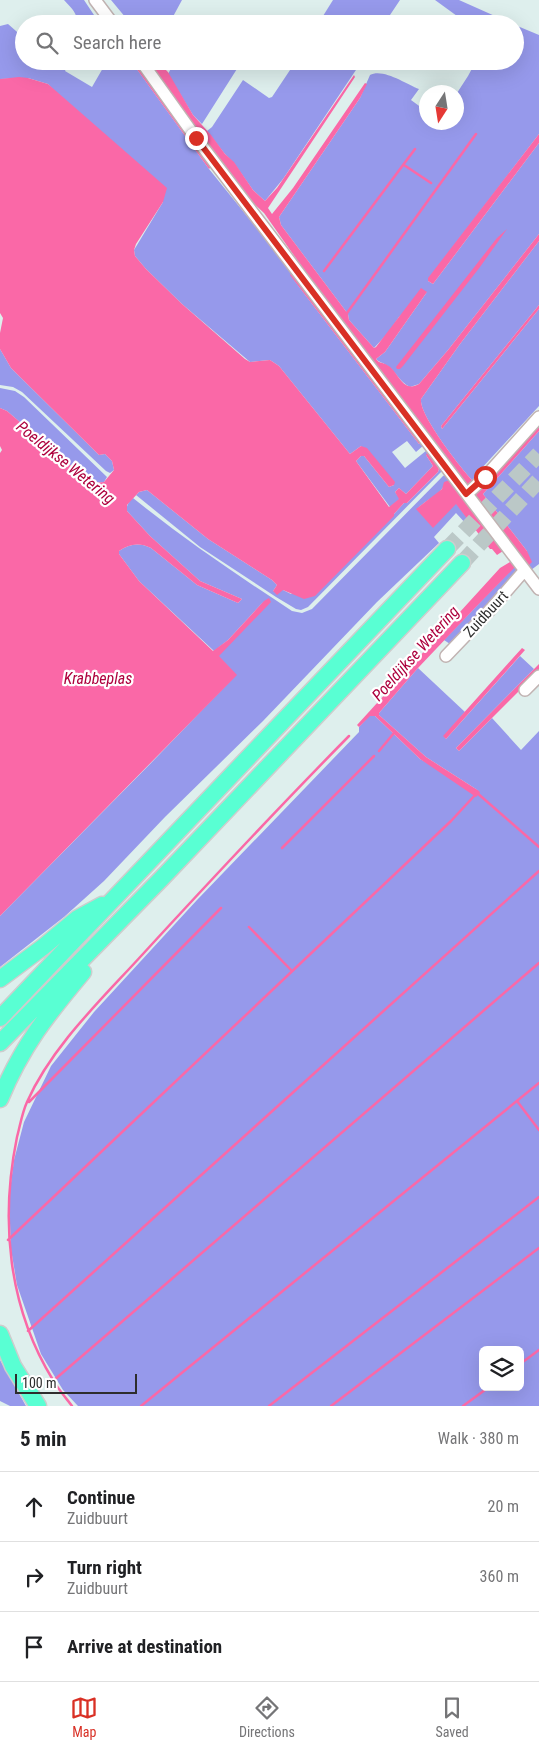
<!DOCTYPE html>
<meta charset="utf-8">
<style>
:root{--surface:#fff;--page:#f6f6f6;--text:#202124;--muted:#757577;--line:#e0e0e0;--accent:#d93025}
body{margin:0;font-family:"Roboto Condensed",sans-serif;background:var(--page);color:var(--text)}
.controls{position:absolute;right:15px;bottom:15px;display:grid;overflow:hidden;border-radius:8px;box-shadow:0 5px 20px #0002}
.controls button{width:45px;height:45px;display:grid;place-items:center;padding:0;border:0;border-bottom:1px solid var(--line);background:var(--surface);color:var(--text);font:25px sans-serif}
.compass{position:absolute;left:419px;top:85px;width:45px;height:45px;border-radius:50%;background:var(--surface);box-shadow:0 5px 20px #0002;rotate:192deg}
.scale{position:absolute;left:15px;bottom:12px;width:122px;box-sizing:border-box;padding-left:5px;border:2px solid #2d2d2d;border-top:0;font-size:14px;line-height:18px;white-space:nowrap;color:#2d2d2d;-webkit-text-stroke:4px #fff;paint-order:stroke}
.stop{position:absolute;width:15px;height:15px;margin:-11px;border:4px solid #d93025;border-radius:50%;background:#fff}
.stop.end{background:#d93025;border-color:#fff;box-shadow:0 1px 5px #0008}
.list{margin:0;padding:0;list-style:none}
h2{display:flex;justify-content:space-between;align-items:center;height:65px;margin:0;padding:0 20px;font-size:21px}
h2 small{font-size:16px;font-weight:400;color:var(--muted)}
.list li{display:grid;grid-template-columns:32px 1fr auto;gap:15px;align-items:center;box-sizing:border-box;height:70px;padding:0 20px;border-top:1px solid var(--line)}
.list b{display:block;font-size:19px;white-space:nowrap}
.list p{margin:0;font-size:16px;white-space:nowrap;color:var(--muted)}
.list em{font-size:16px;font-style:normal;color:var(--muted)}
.icon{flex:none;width:28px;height:28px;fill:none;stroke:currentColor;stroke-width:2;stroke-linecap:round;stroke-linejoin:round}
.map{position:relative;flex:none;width:539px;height:1406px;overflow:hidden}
.search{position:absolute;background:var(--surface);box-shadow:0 5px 20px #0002;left:15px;right:15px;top:15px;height:55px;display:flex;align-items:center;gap:12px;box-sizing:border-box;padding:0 18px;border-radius:28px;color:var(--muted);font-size:19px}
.sheet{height:275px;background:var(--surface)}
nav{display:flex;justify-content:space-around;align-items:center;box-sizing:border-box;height:70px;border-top:1px solid var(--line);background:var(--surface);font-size:14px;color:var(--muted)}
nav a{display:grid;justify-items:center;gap:2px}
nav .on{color:var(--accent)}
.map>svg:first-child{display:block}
.green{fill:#9699eb;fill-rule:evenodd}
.water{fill:#fa68a7}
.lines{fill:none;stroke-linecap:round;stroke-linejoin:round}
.stream{stroke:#fa68a7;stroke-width:2.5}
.highway-tunnel{stroke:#bbc8c7;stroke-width:16;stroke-dasharray:16 8;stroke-linecap:butt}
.minor-casing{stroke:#c1b3b2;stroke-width:14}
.highway-casing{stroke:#cdcdcd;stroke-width:19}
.minor{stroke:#fff;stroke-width:11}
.highway{stroke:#59ffd3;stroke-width:16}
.route{stroke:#d93025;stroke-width:6}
.labels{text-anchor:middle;stroke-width:4.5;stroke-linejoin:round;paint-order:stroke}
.street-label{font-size:15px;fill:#2d2d2d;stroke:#fff}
.water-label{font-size:16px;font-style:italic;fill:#ad003d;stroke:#fff}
</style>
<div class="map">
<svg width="539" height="1406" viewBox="0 0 539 1406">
<rect width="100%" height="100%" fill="#deefed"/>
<path class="green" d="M64,0h20l10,15 -5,9h-13c3,-11 -6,-17 -12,-24z
M111,0h71l-13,24h-38z
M333,0h67l-16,24h-66z
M435,0h24l54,24h-45z
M8,24l16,14v23h46l-5,10 27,16 15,-26h24l78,108 59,73 156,203 -8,7 -9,-11 -15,11 13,16 22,-18 16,20 -135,137 -7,3 -5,-1 -20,-12 -76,-50 -64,-52 3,-3 8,-2 61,49 64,41 5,5 -4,6 10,-1 8,4 103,-80 10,-11h3l31,-31 1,-3 -7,-12 -6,-2 7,11 -27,28 -7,-6 -4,4 5,7 -10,8 -34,-46 5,-5h3l25,31 5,-2 -33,-39 -11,8 -71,-88 -9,-6 -20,2 -68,-58 -36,-35 -11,-13 -1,-6 29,-48 -115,-118 -20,-6 -28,1v-53zM290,275l131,167v1l-2,1z
M515,25l24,10v99l-110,144 -1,3 5,3 106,-141v91l-91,116 -29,34 -9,3c-11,-5 -15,-18 -24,-22 -4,-3 -6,-2 -10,-6l9,-7 42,-60 -28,25 -11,16 -14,15 -25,-28 -1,-6 -67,-89 -2,-8 81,-119 10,-23c13,-7 36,9 49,14l-8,11 15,11v11h30l1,-29 11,-17 8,-15h39z
M175,61h67l-40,63 -9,-9 -25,-41z
M296,61h66l-79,118 -18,22 -12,-11 -19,-27 -9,-9 -18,-23 5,-4 31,-47 26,18 3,-1z
M539,241v64l-98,121 1,3 97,-120v97l-59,64 1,4 -13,14 -39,-52 36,48 8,-3c-12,-13 -54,-66 -52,-82l39,-55z
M0,349l11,19 88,87 6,-1 7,7 2,9 -4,3 -4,-2 -84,-79 -9,-5 -13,-2z
M0,388l15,3 9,6 83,80 -3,5 -10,1 -11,-7 -76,-65 -7,-3z
M539,431v133l-8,6 -58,-73 1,-6 12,-13 -11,17 53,71 -1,-15 -44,-57z
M446,474l34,45 -1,2 -35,-35c-6,10 -20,15 -27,23l39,-6 17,23h-5l-12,-13 -22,24 5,6 -62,59 -114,119 -98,96 -61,64 -40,36 -64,50v-51l153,-155 83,-86 -18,-19 46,-55 -36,39 -14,11 -75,-70 -20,-27v-3c10,-7 20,-9 32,-3l46,37 41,18 4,-4 -42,-18 -50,-45 -23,-25c-1,-6 2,-9 6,-13 51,41 104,77 159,113l10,2 10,-4 131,-133z
M511,559l10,12 -71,73 -6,-4 70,-73 -4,-5z
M520,656l14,13 -78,79 3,3 33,-33 29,32 18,-19v675h-461l-15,-16 -22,-36 -24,-69 -6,-36 -2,-51 5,-38 10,-38 27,-56 43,-54 103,-112 162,-168v-5l11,-12 5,1 45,43 59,32 -53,-34 -47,-42v-2l39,-45 47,44 -21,24 2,3zM483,1350h37v37h-37z
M0,1360l26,46h-16l-10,-5z"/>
<path class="water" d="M131,61h3l77,106 -2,2z
M146,61h11l11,11 25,43 18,20 14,19 9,8 19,28 12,11 12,-13 77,-113 1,2 -87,131 4,6 21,-26 72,-105 2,1 -7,14 -81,119 2,8 67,89 1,6 25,28 2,-1 45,-59 6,4 -42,60 -9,7c4,5 6,3 11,6 11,5 15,29 32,19l29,-34 91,-116v7l-79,103 -39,55c-2,16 40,69 52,82l-6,5 -115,-148 -88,-125 -12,-11 -42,-53z
M19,77l9,1 20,6 119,104 -4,14 -27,42 -2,6 1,6 11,13 36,35 63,55 5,3 20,-2 9,6 71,88 11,-8 6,2 28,34 -1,3 -5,2 -25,-31h-3l-5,5 33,46 10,-8 -4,-7 4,-4 7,6 27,-28 -7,-11 1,-2 5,4 7,12 -1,3 -31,31h-3l-10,11v2l-79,80 -11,3 -21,-9 -6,5 -4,-4 4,-6 -5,-5 -64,-41 -61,-49 -8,2 -12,13v6l23,25 50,45 42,18 -4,4 -41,-18 -46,-37c-12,-6 -22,-4 -32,3v3l20,27 74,70 15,-11 36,-39 5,-3 2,4 -52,54 18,19 -237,241v-463l2,-3 -2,-4v-38l7,3 76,65 11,7 10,-1 10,-12 -2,-9 -7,-7 -6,1 -88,-87 -11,-19v-16l3,-15 -3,-5v-234z
M539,134v9l-106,141 -5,-3v-3z
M507,229l-27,38 -77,99 -3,3h-3l-1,-2 101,-129z
M292,273l129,170 -2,1 -129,-169z
M539,305v4l-97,120 -1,-3z
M539,423v8l-56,63 44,57 5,11 -4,4 -53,-71z
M450,480l29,41 24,30 -6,4 -5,-6h-2l-34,-45 -23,24 -17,-19 26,-20 2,-7z
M510,562l5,5 -42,43 -55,58 -39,45v2l47,42 53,34 1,2 -4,4 -56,-38 -45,-43h-5l-11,11 -2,-2 143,-157z
M522,648l3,2 -79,89 -3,-3z
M539,664v7l-80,80 -3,-3z"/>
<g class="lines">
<path class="stream" d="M404,165l27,18
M324,271l91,-122
M347,313l129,-179
M379,751l15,-18
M476,792l63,55
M282,848l92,-92
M249,927l43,44
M517,1101l22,29
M29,1102l192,-194
M8,1240l443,-419 25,-27
M28,1331l511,-460
M520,1364l19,-14
M53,1381l486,-418
M72,1406c-6,-8 -14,-17 -19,-26 -45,-73 -53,-160 -36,-243 3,-11 5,-24 10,-35 25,-56 74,-102 115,-147 68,-74 136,-147 207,-219
M141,1406l398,-323
M269,1406l270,-209
M331,1406l208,-158
M463,1406l26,-19"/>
<path class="highway-tunnel" d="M447,549l92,-95
M462,563l77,-83"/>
<g class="minor-casing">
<path id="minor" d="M95,0l18,24
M141,61l55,77 343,451
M467,494l18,-17 54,-60
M446,656l45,-47 33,-38
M525,690l14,-14"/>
</g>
<g class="highway-casing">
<path id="highway" d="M0,979l43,-32 35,-29 24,-13
M0,1018l447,-469
M0,1043l162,-165 300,-315
M0,1099c22,-53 47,-84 83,-127
M0,1334l13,32 25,40"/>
</g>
<use href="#minor" class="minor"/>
<use href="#highway" class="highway"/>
</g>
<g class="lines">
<path class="route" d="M196,138l270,356 19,-17"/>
</g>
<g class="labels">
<g class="street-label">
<text transform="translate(486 614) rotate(-47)" y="5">Zuidbuurt</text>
</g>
<g class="water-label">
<text transform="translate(66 462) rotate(39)" y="6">Poeldijkse Wetering</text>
<text transform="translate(415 653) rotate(-48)" y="6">Poeldijkse Wetering</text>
<text x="98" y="684">Krabbeplas</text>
</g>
</g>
</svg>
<div class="controls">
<button><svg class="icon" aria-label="layers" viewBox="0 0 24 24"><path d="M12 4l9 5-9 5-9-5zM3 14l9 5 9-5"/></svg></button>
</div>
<svg class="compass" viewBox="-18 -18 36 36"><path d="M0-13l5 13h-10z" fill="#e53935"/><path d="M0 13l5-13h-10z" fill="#757577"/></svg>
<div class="scale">100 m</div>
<div class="stop" style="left:485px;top:477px"></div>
<div class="stop end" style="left:196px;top:138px"></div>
<div class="search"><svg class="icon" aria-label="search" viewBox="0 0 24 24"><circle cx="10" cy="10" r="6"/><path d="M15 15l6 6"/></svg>Search here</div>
</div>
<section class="sheet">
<h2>5 min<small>Walk · 380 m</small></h2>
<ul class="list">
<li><svg class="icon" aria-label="ahead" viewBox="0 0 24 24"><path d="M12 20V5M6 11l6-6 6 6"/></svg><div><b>Continue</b><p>Zuidbuurt</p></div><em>20 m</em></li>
<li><svg class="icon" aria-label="right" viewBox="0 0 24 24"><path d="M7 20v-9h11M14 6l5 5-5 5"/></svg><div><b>Turn right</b><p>Zuidbuurt</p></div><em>360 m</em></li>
<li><svg class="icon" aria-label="arrive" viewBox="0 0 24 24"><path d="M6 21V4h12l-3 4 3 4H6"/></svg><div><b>Arrive at destination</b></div></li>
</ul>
</section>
<nav>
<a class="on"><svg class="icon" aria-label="map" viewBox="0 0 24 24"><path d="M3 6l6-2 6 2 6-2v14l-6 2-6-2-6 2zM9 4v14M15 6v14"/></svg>Map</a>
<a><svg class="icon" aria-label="directions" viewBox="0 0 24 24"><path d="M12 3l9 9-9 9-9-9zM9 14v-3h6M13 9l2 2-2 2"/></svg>Directions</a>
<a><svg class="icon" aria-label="saved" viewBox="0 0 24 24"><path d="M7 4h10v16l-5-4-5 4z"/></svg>Saved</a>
</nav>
